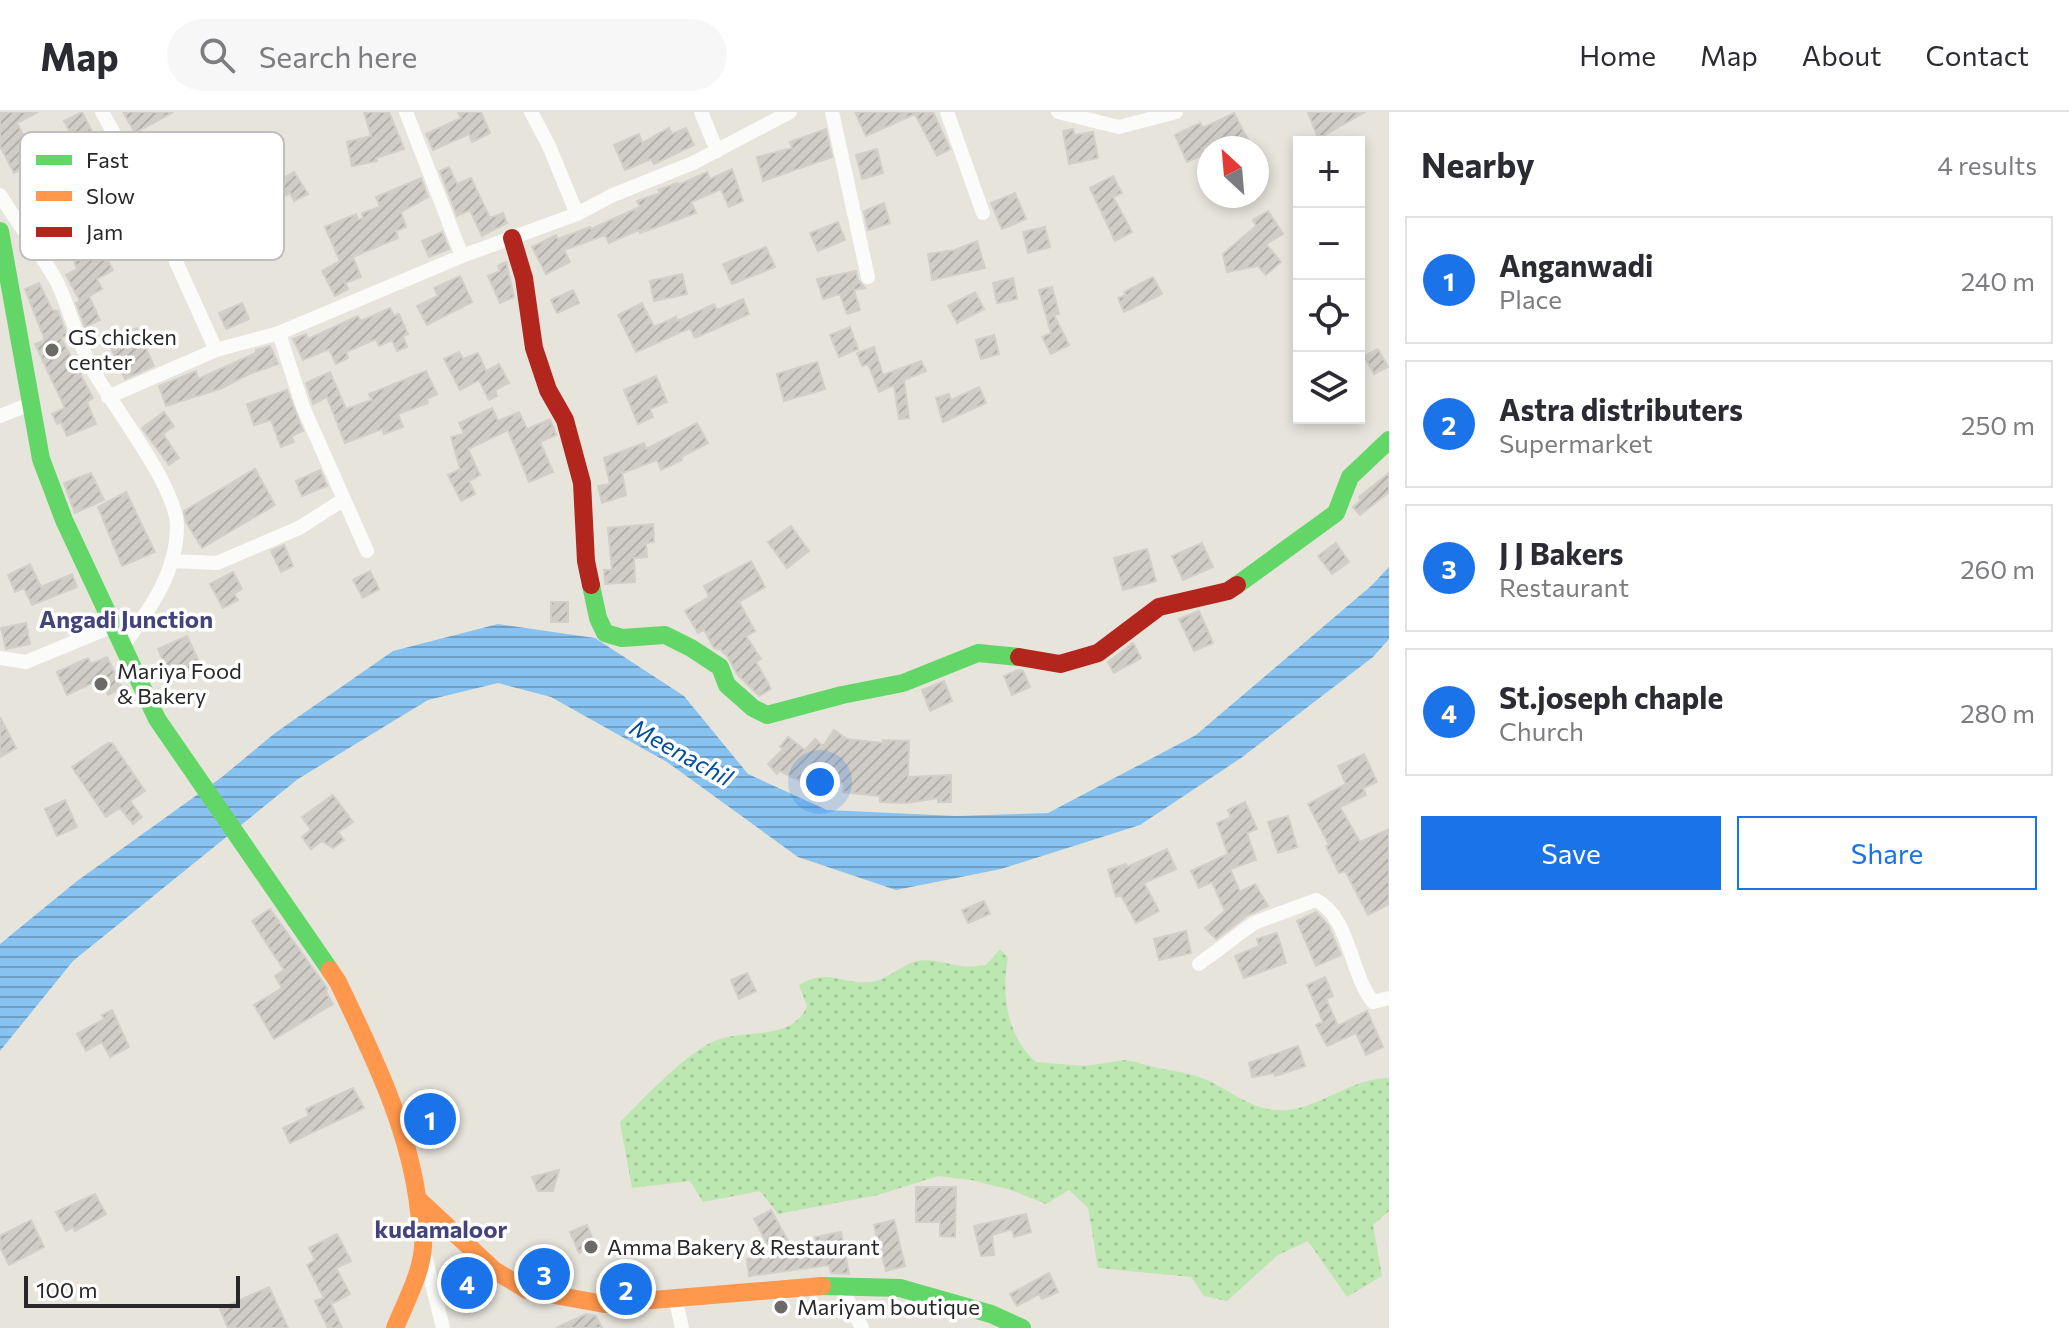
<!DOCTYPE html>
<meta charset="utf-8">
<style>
:root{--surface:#fff;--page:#f7f7f7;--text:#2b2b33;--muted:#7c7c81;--line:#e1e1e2;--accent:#1a73e8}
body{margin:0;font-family:Commissioner,sans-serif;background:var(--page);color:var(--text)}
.controls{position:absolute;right:24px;top:24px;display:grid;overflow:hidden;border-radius:0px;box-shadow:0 4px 12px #0003}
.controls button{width:72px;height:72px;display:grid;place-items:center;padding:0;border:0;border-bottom:2px solid var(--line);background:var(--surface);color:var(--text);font:40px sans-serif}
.compass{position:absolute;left:1197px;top:24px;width:72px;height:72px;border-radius:50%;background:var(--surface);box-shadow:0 4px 12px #0003;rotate:334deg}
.scale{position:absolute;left:24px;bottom:20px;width:216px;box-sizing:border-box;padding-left:8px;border:4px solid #282828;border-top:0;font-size:22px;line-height:28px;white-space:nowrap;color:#282828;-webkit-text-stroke:6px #fff;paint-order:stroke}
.you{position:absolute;left:820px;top:670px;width:28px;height:28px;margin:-20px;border:6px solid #fff;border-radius:50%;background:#1a73e8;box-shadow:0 0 0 12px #1a73e833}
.badge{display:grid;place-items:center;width:52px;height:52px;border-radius:50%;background:var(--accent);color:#fff;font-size:26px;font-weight:700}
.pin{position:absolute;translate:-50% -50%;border:4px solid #fff;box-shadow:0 2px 8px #0006}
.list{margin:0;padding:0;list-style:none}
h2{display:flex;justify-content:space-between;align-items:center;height:104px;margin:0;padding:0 32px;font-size:34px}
h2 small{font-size:26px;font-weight:400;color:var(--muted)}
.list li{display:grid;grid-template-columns:52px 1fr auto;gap:24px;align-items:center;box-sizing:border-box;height:128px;margin:0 16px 16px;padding:0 16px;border:2px solid var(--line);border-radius:0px}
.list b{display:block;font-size:30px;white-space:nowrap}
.list p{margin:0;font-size:26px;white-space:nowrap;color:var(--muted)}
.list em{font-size:26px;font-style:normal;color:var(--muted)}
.actions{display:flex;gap:16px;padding:24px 32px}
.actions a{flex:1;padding:18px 0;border:2px solid var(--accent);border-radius:0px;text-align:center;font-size:28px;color:var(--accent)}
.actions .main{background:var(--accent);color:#fff}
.icon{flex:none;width:44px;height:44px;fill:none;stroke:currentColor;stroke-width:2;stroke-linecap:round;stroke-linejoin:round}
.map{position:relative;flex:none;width:1389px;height:1216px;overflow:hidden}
header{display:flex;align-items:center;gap:48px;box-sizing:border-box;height:112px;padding:0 40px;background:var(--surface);border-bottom:2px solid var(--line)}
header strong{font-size:38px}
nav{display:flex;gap:44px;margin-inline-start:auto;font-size:28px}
.search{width:560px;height:72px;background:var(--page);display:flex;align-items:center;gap:20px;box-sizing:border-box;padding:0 28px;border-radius:44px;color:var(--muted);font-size:30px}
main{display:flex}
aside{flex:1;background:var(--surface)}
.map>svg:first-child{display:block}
.grass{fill:url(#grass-dots)}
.water{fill:url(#water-rules)}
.building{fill:url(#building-hatch);stroke:#d2cfc8;stroke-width:2}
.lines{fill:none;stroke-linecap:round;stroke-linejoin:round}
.street{stroke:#fbfbfa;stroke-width:14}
.fast{stroke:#63d668;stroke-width:18}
.slow{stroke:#ff974d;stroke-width:18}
.jam{stroke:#b3261e;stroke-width:18}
.poi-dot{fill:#6b6a67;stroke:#fff;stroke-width:3}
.labels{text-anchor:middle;stroke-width:7;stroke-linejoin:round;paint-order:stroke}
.poi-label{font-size:22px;fill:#282828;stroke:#fff;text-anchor:start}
.neighbourhood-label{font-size:24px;font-weight:bold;fill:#44447c;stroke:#fff}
.water-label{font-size:24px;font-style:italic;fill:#004da3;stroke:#fff}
.key{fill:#fff;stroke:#bebebe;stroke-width:2}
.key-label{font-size:22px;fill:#282828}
</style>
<header>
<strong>Map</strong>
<div class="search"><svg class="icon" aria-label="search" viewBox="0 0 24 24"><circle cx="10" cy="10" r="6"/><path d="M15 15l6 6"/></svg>Search here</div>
<nav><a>Home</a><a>Map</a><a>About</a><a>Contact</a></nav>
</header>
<main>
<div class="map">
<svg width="1389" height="1216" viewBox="0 0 1389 1216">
<defs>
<pattern id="grass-dots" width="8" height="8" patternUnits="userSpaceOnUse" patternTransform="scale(2)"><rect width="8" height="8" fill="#bde7b1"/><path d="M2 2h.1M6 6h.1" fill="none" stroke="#a2c698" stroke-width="1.8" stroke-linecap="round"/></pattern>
<pattern id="water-rules" width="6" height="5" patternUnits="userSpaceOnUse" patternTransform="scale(2)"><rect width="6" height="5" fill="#87c2f1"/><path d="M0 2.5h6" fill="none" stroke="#6e9ec3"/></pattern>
<pattern id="building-hatch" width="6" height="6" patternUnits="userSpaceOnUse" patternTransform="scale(2)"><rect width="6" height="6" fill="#d0cdc7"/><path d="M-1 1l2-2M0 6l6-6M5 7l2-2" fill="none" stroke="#b3b0ab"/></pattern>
</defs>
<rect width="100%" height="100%" fill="#e7e4dc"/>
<path class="grass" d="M1000,837l8,9c-7,36 -1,79 28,104l49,4 40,-6 11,2c19,7 40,8 60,14 35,11 57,41 99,33 32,-7 60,-31 94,-31v133l-16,14 9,51 -35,21 -39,-56 -30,14 -51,46 -23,-5 -13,-19 -93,-9 -10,-60 -19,-18 -23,14 -35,-14 -40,-10 -33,-4 -60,19 -100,19 -18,-23 -57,11 -13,-21 -58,7 -12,-66c23,-23 69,-73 100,-83 27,-9 74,1 87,-33l-8,-21c29,-18 43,0 72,-3 16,-2 30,-17 46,-21 14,-3 30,3 44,5 8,1 17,0 25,-1z"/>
<path class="water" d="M1389,455v72l-16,18 -132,101 -101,67 -139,44 -105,21 -98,-33 -131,-95 -116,-65 -53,-14 -70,17 -130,79 -225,182 -73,90v-107l77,-63 145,-104 53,-44 118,-82 105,-27 97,14 89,58 64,78 79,36 129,6 92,-3 148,-78 175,-149z"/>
<path class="building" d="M0,0h38l-21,11 13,26 12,-6 6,12 -34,18 -14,-27z
M82,0l16,31 3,-2 14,27 3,-1 13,25 -2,1 14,31 -11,5 -14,-30 -16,9 -11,-19 -14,-33 4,-2 -17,-33z
M123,0h50l-38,21z
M364,0h25l15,37 -28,9 1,3 -25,5 -5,-24 24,-6z
M458,0h23l9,21 -18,9 -3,-8 -36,16 -7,-16 35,-16z
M855,0h78l17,37 -13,7 -22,-42 -49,22z
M1308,0h57l-42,24h-6z
M1234,1l18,35h-50l3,6 -18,8 -12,-27 25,-12 3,5z
M669,16l3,6 14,-6 8,17 -40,19 -3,-5 -26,11 -11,-25 25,-11 3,9z
M826,17l6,28 -69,24 -6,-24 35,-9 -2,-6z
M1073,17l2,6 18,-3 5,26 -29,6 -6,-33z
M877,37l6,24 -21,6 -6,-24z
M449,55l8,17 14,-6 19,40 13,-5 4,10 -25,13 -12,-26 -13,6 -17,-45z
M732,57l11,32 -14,6 -8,-18 -30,13 5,11 -56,20 -1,-3 -30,13 -4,-8 -41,15 6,12 -24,12 -14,-27 24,-12 2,4 32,-12 1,2 49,-22 -3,-6 23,-8 -2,-3 19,-7 1,2 29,-13 3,7z
M294,60l14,22 -14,7 -4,-8 -19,10 -8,-13z
M1113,64l9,17 -9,4 19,35 -17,9 -25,-53z
M421,66l7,19 -27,15 5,15 -10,4 2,7 -45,19 8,20 -16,6 3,6 -13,7 -13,-25 18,-10 -15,-34 31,-13 2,6 5,-2 -1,-5 18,-6 -4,-10z
M49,79l15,33 29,-10 10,29 -4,1 14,26 -16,9 5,10 -13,7 11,24 -15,7 -9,-24 4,-2 -14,-26 11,-6 -11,-29 -18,8 -28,-44z
M1015,81l11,26 -24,10 -11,-26z
M884,91l6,20 -22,7 -4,-19z
M1268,99l15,23 -17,10 15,18 -15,13 -8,-9 -31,6 -4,-18 33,-28 -3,-6z
M838,110l7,18 -27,11 -8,-18z
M1045,115l5,20 -22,6 -5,-21z
M442,120l7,17 -20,8 -7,-16z
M977,129l8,27 -53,12 -4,-26 27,-4z
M766,135l9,20 -43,17 -9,-20z
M506,150l8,35 -14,6 -12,-27 12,-5 -2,-5z
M856,159l2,9 7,8 -11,2 6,20 -13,4 -7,-20 -17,5 -6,-20z
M682,162l5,20 -33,7 -4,-20z
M460,164l12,26 -45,23 -10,-19 21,-10 -4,-8z
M1153,165l9,17 -38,18 -6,-14 8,-3 -2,-3z
M1013,166l4,21 -20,4 -4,-20z
M39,171l13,27 6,1 9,25 -6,2 32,60 -6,4 9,22 -29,12 -6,-14 -4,2 -5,-10 13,-6 -30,-64 10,-4 -20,-51z
M1052,175l7,27 -5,1 15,30 -18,9 -9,-17 9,-4 -12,-43z
M573,178l6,13 -22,10 -6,-13z
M975,180l9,17 -27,14 -9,-17z
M743,187l6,15 -54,24 -5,-10 -54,24 -18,-37 24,-12 12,24 22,-10 1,4 37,-17 3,6z
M242,191l7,16 -23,10 -7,-16z
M390,196l4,8 5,-2 9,20 -5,2 4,11 -10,4 -5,-11 -13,6 -3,-7 -30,13 2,6 -12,6 -7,-15 -26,11 -10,-21 13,-5 2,5 50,-23 3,5z
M850,215l8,22 -19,8 -9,-22z
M137,216l17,38 -29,13 -17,-38z
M994,223l5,19 -18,5 -5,-19z
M270,234l8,18 -29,10 -27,14 -56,18 -7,-20 37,-15 2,8 58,-26v-3z
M874,235l9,28 38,-14 5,10 -22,9 5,38 -10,1 -5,-34 -15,7 -11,-28 -6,2 -5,-13z
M1378,237l10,18 -14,7 -10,-18z
M459,240l4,7 15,-6 8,18 13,-7 10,19 -14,7 2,6 -8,4 -10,-20 -19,10 -16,-31z
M817,250l8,27 -41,12 -7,-27z
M426,259l11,23 -10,5 1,4 -30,11 5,13 -19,7 -2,-5 -37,14 -18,-46 -14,7 -7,-21 24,-11 16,37 26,-9 -3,-6z
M656,264l11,26 -17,7 3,8 -15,7 -14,-34z
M979,275l7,16 -43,19 -7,-24 13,-4 2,6z
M287,278l16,41 -12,5 3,6 -13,5 -10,-27 -17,5 -7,-21z
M492,296l6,13 21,-9 8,17 23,-10 6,16 -16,7 13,30 -24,10 -21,-52 -40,19 12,26 -11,6 6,13 -14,7 -13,-26 12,-6 -9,-32 13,-3 -5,-11z
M164,300l10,14 -11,8 16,24 -10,7 -27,-37z
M697,311l11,20 -27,14 1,3 -21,10 -4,-10 -35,13 4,22 -24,8 -4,-17 12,-2 -6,-26 40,-15 2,6z
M255,357l20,36 -73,43 -16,-26 -2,-11z
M320,358l7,16 -25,10 -6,-15z
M91,361l13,27 -29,13 -11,-30z
M1389,361v19l-29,23 -7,-8 8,-7 -2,-3z
M126,380l29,60 -33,14 -24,-59z
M653,412l1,18 -8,1 1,14 -13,1 1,24 -30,2 -1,-14h8l-4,-42z
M791,414l18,25 -22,17 -19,-26z
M1202,431l11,24 -30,13 -11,-24z
M1336,431l13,19 -17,12 -14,-18z
M284,433l9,21 -12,6 -10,-21z
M1147,437l9,32 -33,9 -9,-32z
M751,449l14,26 -26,15 16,29 -9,5 15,23 -5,3 15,27 -12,7 -22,-22 -9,-17 -7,-7 -7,-2 -10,-18 -6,3 -13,-22 24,-14 -5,-11z
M30,452l11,23 31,-13 5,13 -45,18 -8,-17 -9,4 -7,-17z
M370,459l9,18 -16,9 -10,-18z
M233,460l9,17 -8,5 4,6 -15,8 -13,-24z
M551,490h17v20h-17z
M1199,499l14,32 -19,8 -15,-32z
M26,511l4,21 -24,5 -5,-21z
M187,524l13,28 -29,14 -13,-29z
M1133,531l8,15 -27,15 -6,-11z
M107,545l15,31 -14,7 -7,-16 -34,16 -10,-23 31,-14 3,6z
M1018,558l5,1 7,16 -18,8 -8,-19z
M944,569l8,20 -22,10 -8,-21z
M0,605l16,31 -16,9z
M834,618l13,9 36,4v-3l26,1 -1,36 43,-2v27h-13v-4l-31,5 -27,-1v-6l-37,-4 1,-7 -15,-12 -13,16 -10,-9 -2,3 -24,-12 -3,3 -9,-10 15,-15 -3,-2 8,-10 17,13 10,-11 8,7z
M108,631h4l33,48 -15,10 12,16 -9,7 -13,-16 -14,9 -34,-50z
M1364,642l13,28 -14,6 3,7 -26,12 20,35 29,-13v75l-21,11 -23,-44 -6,2 -13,-27 3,-1 -21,-41 38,-20 -8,-18z
M333,683l20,27 -15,10 6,8 -11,8 -11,-7 -11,8 -9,-12 9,-7 -9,-13z
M65,688l12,27 -20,9 -12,-27z
M1245,690l12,27 -10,4 9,27 -26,9 10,23 15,-8 13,22 -20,9 -32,24 -11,-11 20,-17 -13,-29 -13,6 -8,-17 37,-17 -11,-31 14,-6 -3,-7z
M1288,704l9,31 -19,6 -10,-31z
M1167,737l9,20 -32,14 15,28 -23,12 -15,-28 -5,2 -8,-27 18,-6 1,3z
M984,789l6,13 -22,9 -6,-13z
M270,797l57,79 -1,4 7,12 -59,35 -20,-34 28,-17 -7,-12 9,-6 -32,-49z
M1316,800l12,13 13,30 -25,11 -19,-45z
M1186,819l5,22 -32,7 -5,-21z
M1277,821l9,30 -42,15 -9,-22 24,-10 -2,-7z
M747,861l9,18 -17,8 -8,-19z
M1325,865l8,19 -7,3 12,27 29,-15 16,36 -17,8 -10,-22 -29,13 -11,-21 7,-3 -16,-37z
M112,898l17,37 -19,10 -8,-15 -16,9 -9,-17 27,-15 -2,-4z
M1298,934l7,20 -30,10 -1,-3 -22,4 -3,-14z
M353,976l11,20 -74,35 -7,-15 26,-12 -3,-7z
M434,992l10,24 -19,7 -9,-24z
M559,1058l-6,21h-15l-6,-14z
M916,1075h40l-1,50 -15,-1v-14h-24z
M95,1082l11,20 -31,17 -2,-4 -7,4 -10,-19z
M771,1098l26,47 21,-5 -3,-15 26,-5 8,42 -18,-1 -2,-8 -80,11 -2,-17 26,-4 -19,-36z
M1026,1102l5,18 -17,5 -2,-8 -20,6 2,20 -13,1 -7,-30z
M31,1108l13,27 -35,18 -9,-18v-11z
M894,1108l11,46 -19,5 -12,-46z
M587,1113l8,20 -16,8 -9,-21z
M337,1122l14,27 -15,7 14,26 -19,10 11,24h-14l-13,-27 9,-3 -17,-33 8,-5 -6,-12z
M531,1147l28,12 -4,11 -30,-8z
M1049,1161l9,19 -16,7 -3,-5 -22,12 -7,-12z
M477,1165l12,26 -20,10 -12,-27z
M269,1175l19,41h-60l-8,-19z
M586,1202l10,2 6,12h-46z"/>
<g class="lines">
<path class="street" d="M102,0l34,61 80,177
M406,0l56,144
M531,0l18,34 28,68
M701,0l16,39
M832,0l36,165
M947,0l36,101
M1058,0l61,15 57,-15
M0,83c17,28 42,59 57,87 13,27 20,58 34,85 22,40 85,118 86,159 0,47 -28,84 -54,120
M279,221l24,74 64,144
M108,285l108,-47 63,-17 183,-77 115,-42 36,-19 80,-32 97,-51
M0,304l30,-12
M174,449l43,2 82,-35 44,-28
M0,546l26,4 87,-36
M1199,852l55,-41 62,-23c34,17 34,74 57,102l16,-4
M424,1140l19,76
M841,1175l21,41
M675,1185l7,31"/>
<path class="fast" d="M0,119l41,228 23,61 93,199 173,251
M591,473l7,33 7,15 17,5 43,-3 26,13 29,19 7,18 26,23 14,7 75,-20 61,-12 75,-30 41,4
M1237,473l99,-72 14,-36 39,-37
M822,1174l78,2 91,26 31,14"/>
<path class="slow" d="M330,858l8,12c35,74 72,147 81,229 1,12 5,25 4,36 -2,28 -18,56 -28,81
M418,1087l76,71 33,20 77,14 218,-18"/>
<path class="jam" d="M512,126l12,40 10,70 14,42 17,30 17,63 4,78 5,24
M1019,545l41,7 38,-11 61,-46 69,-16 9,-6"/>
</g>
<g class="poi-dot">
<circle cx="52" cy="238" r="8"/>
<circle cx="101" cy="572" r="8"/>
<circle cx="591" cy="1135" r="8"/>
<circle cx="781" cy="1195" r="8"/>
</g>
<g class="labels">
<g class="poi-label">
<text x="68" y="233">GS chicken<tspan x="68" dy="25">center</tspan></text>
<text x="117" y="567">Mariya Food<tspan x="117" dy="25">&amp; Bakery</tspan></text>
<text x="607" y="1143">Amma Bakery &amp; Restaurant</text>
<text x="797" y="1203">Mariyam boutique</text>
</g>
<g class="neighbourhood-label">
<text x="126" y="516">Angadi Junction</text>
<text x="441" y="1126">kudamaloor</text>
</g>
<g class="water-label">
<text transform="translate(681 641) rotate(29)" y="8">Meenachil</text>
</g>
</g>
<rect x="20" y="20" width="264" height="128" rx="12" class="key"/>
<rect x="36" y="43" width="36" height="10" fill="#63d668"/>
<rect x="36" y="79" width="36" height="10" fill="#ff974d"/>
<rect x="36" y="115" width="36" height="10" fill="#b3261e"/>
<g class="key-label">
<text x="86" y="56">Fast</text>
<text x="86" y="92">Slow</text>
<text x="86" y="128">Jam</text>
</g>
</svg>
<div class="controls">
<button>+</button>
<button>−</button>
<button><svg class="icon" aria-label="locate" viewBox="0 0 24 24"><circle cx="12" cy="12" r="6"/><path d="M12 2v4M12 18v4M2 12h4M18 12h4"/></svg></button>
<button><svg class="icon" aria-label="layers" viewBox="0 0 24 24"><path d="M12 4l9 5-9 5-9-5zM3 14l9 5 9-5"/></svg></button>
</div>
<svg class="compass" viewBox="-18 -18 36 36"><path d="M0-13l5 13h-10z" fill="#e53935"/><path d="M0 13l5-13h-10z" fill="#7c7c81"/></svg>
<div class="scale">100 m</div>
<div class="you"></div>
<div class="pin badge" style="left:430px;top:1007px">1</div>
<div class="pin badge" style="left:626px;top:1177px">2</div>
<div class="pin badge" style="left:544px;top:1162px">3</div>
<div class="pin badge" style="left:467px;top:1171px">4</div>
</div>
<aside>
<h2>Nearby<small>4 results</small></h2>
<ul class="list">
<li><span class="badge">1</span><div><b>Anganwadi</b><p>Place</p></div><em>240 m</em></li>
<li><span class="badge">2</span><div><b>Astra distributers</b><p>Supermarket</p></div><em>250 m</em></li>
<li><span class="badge">3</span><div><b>J J Bakers</b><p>Restaurant</p></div><em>260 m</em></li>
<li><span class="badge">4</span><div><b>St.joseph chaple</b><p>Church</p></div><em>280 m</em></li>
</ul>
<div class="actions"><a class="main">Save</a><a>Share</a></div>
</aside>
</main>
